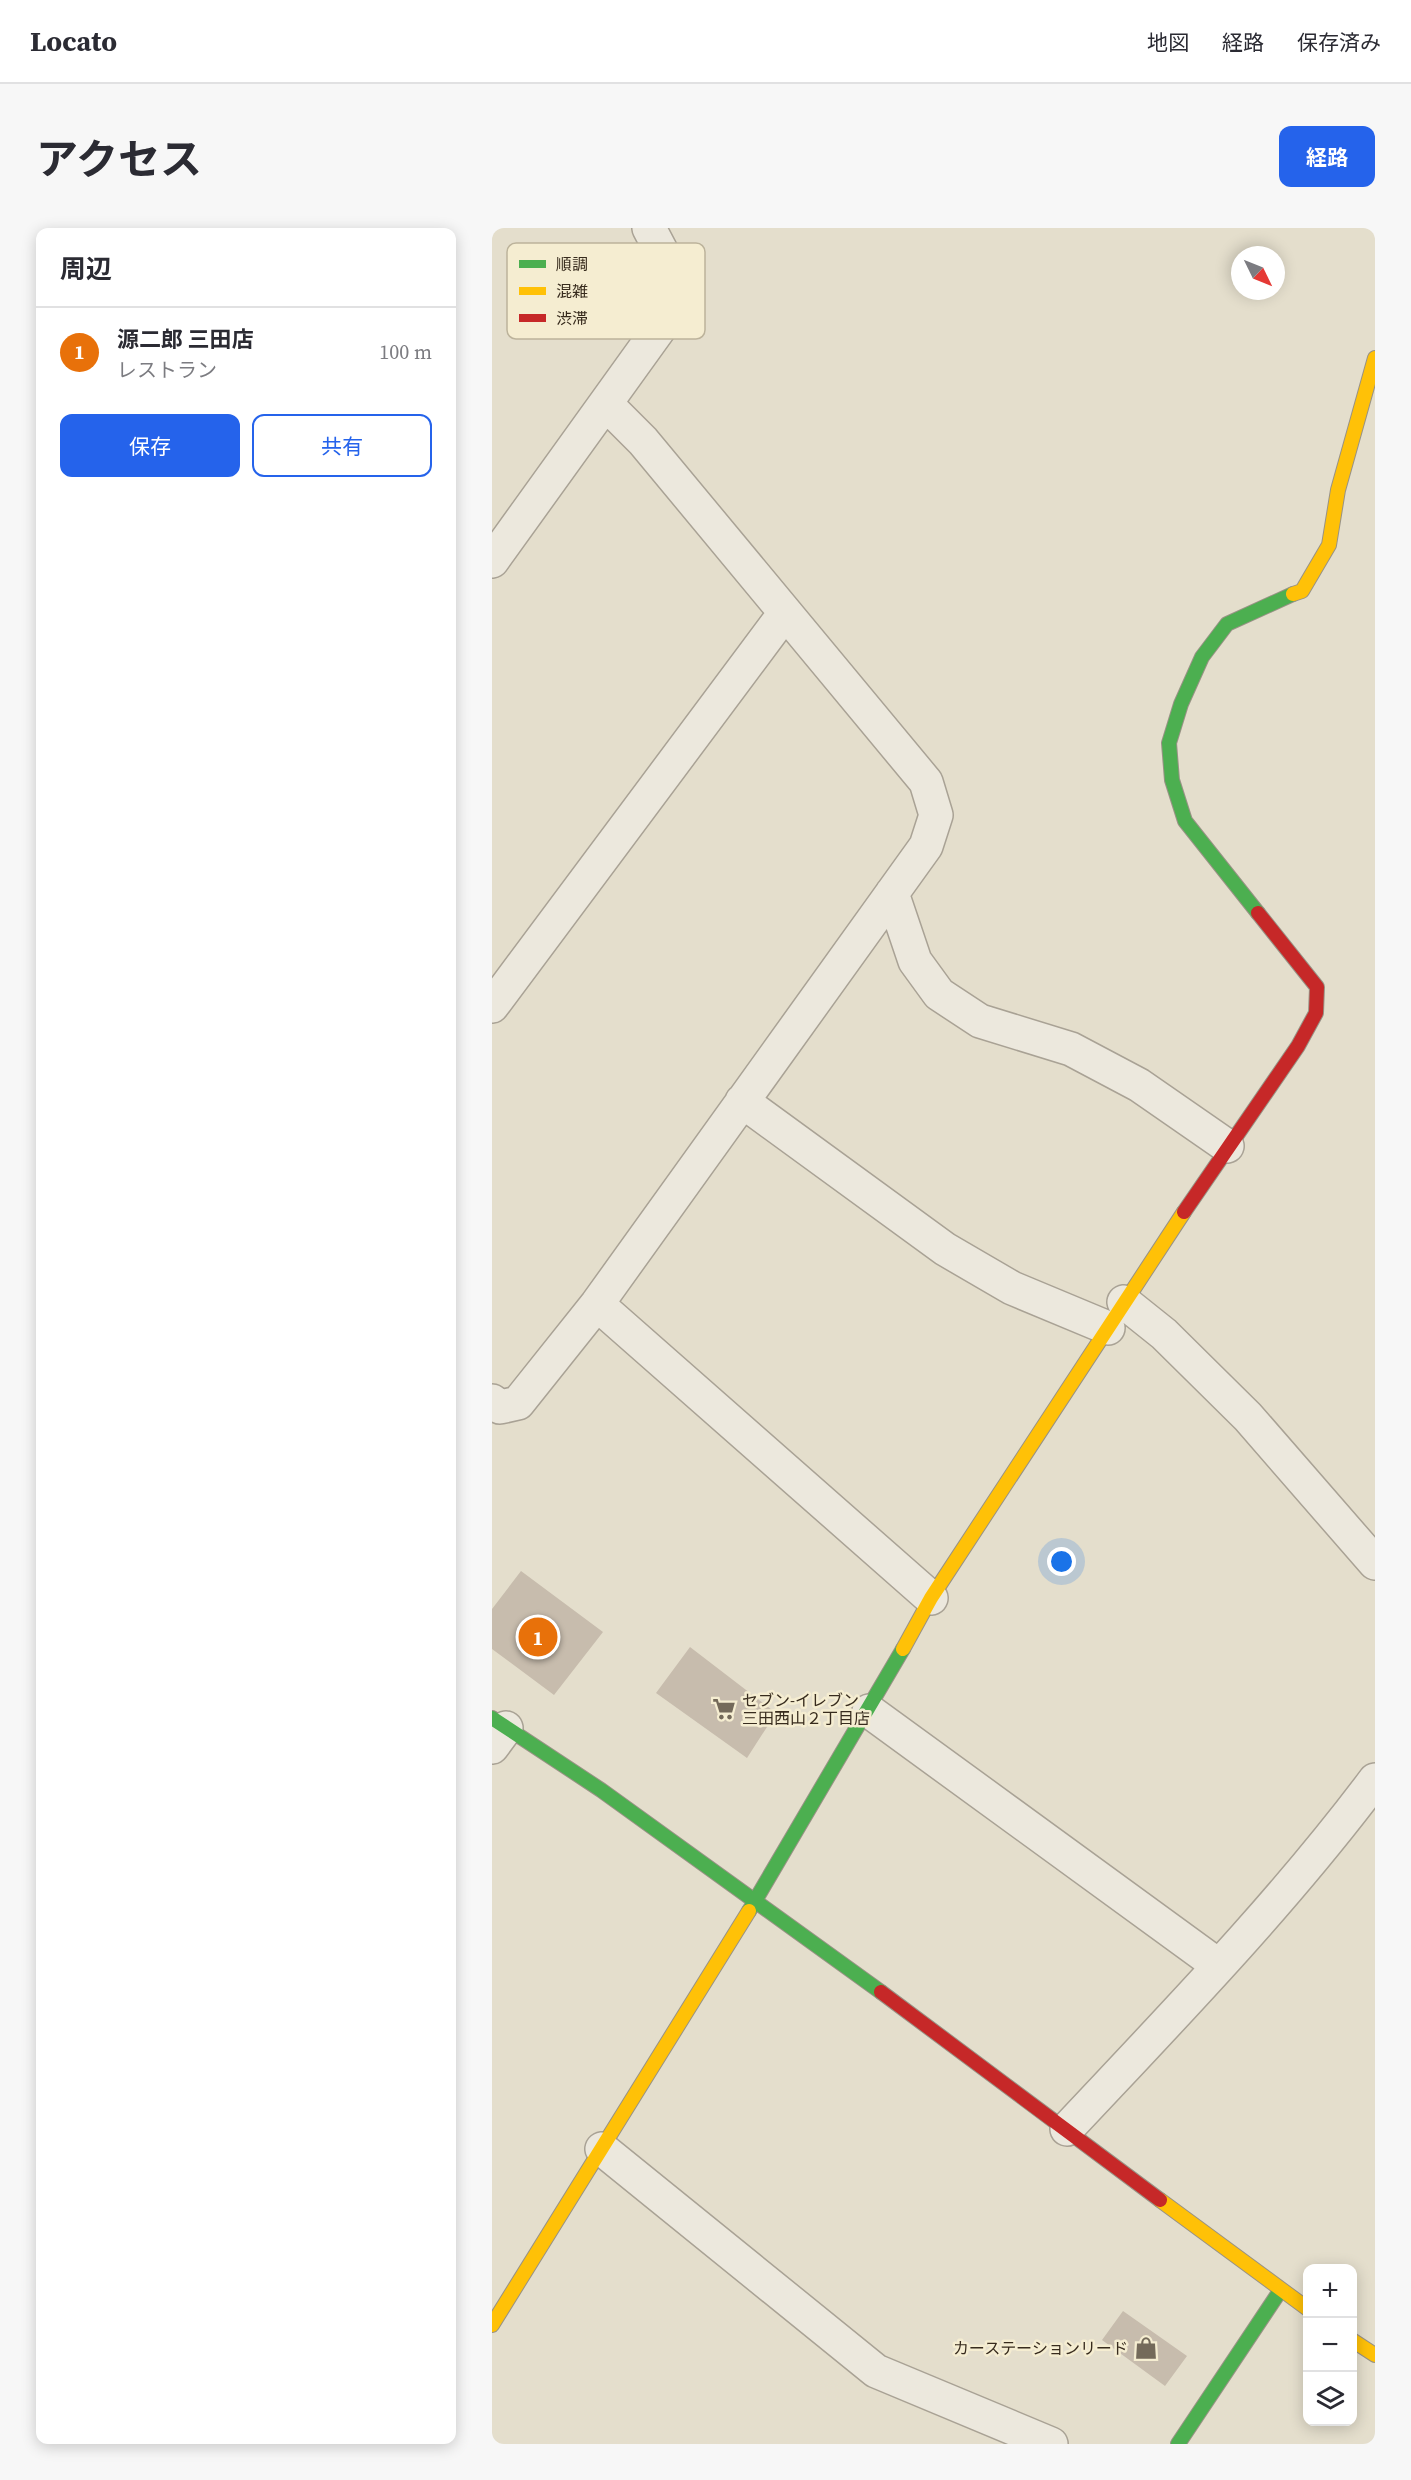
<!DOCTYPE html>
<html lang="ja">
<meta charset="utf-8">
<style>
:root{--surface:#fff;--page:#f7f7f7;--text:#2b2b33;--muted:#7c7c81;--line:#e1e1e2;--accent:#2563eb}
body{margin:0;font-family:"Source Serif 4","Noto Sans JP",serif;background:var(--page);color:var(--text)}
.controls{position:absolute;right:18px;bottom:18px;display:grid;overflow:hidden;border-radius:12px;box-shadow:0 3px 15px #0003}
.controls button{width:54px;height:54px;display:grid;place-items:center;padding:0;border:0;border-bottom:2px solid var(--line);background:var(--surface);color:var(--text);font:30px sans-serif}
.compass{position:absolute;left:739px;top:18px;width:54px;height:54px;border-radius:50%;background:var(--surface);box-shadow:0 3px 15px #0003;rotate:133deg}
.you{position:absolute;left:570px;top:1334px;width:21px;height:21px;margin:-15px;border:4px solid #fff;border-radius:50%;background:#1a73e8;box-shadow:0 0 0 9px #1a73e833}
.badge{display:grid;place-items:center;width:39px;height:39px;border-radius:50%;background:var(--accent);color:#fff;font-size:20px;font-weight:700}
.pin{position:absolute;translate:-50% -50%;border:3px solid #fff;box-shadow:0 2px 6px #0006}
.list{margin:0;padding:0;list-style:none}
h2{display:flex;justify-content:space-between;align-items:center;height:78px;margin:0;padding:0 24px;font-size:26px}
h2 small{font-size:20px;font-weight:400;color:var(--muted)}
.list li{display:grid;grid-template-columns:39px 1fr auto;gap:18px;align-items:center;box-sizing:border-box;height:90px;padding:0 24px;border-top:2px solid var(--line)}
.list b{display:block;font-size:22px;white-space:nowrap}
.list p{margin:0;font-size:20px;white-space:nowrap;color:var(--muted)}
.list em{font-size:20px;font-style:normal;color:var(--muted)}
.actions{display:flex;gap:12px;padding:18px 24px}
.actions a{flex:1;padding:14px 0;border:2px solid var(--accent);border-radius:12px;text-align:center;font-size:21px;color:var(--accent)}
.actions .main{background:var(--accent);color:#fff}
.icon{flex:none;width:33px;height:33px;fill:none;stroke:currentColor;stroke-width:2;stroke-linecap:round;stroke-linejoin:round}
.map{position:relative;flex:none;width:883px;height:2216px;overflow:hidden;border-radius:12px}
header{display:flex;align-items:center;gap:36px;box-sizing:border-box;height:84px;padding:0 30px;background:var(--surface);border-bottom:2px solid var(--line)}
header strong{font-size:28px}
nav{display:flex;gap:33px;margin-inline-start:auto;font-size:21px}
.intro{display:flex;align-items:center;justify-content:space-between;box-sizing:border-box;height:144px;padding:0 36px}
h1{margin:0;font-size:42px}
.button{padding:15px 27px;border-radius:12px;background:var(--accent);color:#fff;font-size:21px;font-weight:700}
main{display:flex;gap:36px;padding:0 36px}
aside{flex:1;background:var(--surface);border-radius:12px;box-shadow:0 3px 15px #0003}
.map>svg:first-child{display:block}
.building{fill:#c7bcad}
.lines{fill:none;stroke-linecap:round;stroke-linejoin:round}
.street-casing{stroke:#a9a295;stroke-width:36}
.fast-casing{stroke:#989285;stroke-width:16}
.slow-casing{stroke:#989285;stroke-width:16}
.jam-casing{stroke:#989285;stroke-width:16}
.street{stroke:#ece8dd;stroke-width:33}
.fast{stroke:#4caf50;stroke-width:14}
.slow{stroke:#ffc107;stroke-width:14}
.jam{stroke:#c62828;stroke-width:14}
.labels{text-anchor:middle;stroke-width:5;stroke-linejoin:round;paint-order:stroke}
.poi-label{font-size:16px;fill:#372b1d;stroke:#f5edd1;text-anchor:start}
.key{fill:#f5edd1;stroke:#bcb39b;stroke-width:1.5}
.key-label{font-size:16px;fill:#372b1d}
</style>
<header>
<strong>Locato</strong>
<nav><a>地図</a><a>経路</a><a>保存済み</a></nav>
</header>
<div class="intro"><h1>アクセス</h1><a class="button">経路</a></div>
<main>
<aside>
<h2>周辺<small></small></h2>
<ul class="list">
<li><span class="badge" style="background:#e8710a">1</span><div><b>源二郎 三田店</b><p>レストラン</p></div><em>100 m</em></li>
</ul>
<div class="actions"><a class="main">保存</a><a>共有</a></div>
</aside>
<div class="map">
<svg width="883" height="2216" viewBox="0 0 883 2216">
<rect width="100%" height="100%" fill="#e4decc"/>
<path class="building" d="M29,1343l82,61 -49,63 -62,-46v-40z
M198,1419l86,66 -29,45 -91,-65z
M631,2083l64,45 -22,30 -63,-46z"/>
<g class="lines">
<g class="street-casing">
<path id="street" d="M0,333l177,-246 9,-32 -29,-55
M400,665l23,68 24,33 41,27 91,28 68,36 88,61
M0,778l293,-393
M250,873l203,148 67,39 96,40
M632,1074l40,32 84,83 127,146
M105,1076l334,294
M0,1173l8,6 18,-4 79,-99 329,-458 10,-31 -10,-33 -283,-341 -36,-36
M377,1483l350,255
M0,1519l14,-19
M575,1901c106,-113 215,-225 308,-349
M110,1921l274,222 175,73"/>
</g>
<g class="fast-casing">
<path id="fast" d="M766,685l-73,-92 -13,-41 -3,-37 12,-39 21,-47 25,-33 66,-30
M0,1490l109,72 280,202
M257,1683l154,-262
M686,2216l102,-153"/>
</g>
<g class="slow-casing">
<path id="slow" d="M801,366l9,-3 27,-46 9,-55 37,-132
M411,1421l28,-51 253,-386
M668,1972l148,109
M0,2097l257,-414
M860,2112l23,15"/>
</g>
<g class="jam-casing">
<path id="jam" d="M692,984l114,-166 18,-33 1,-26 -59,-74
M389,1764l279,208"/>
</g>
<use href="#street" class="street"/>
<use href="#fast" class="fast"/>
<use href="#slow" class="slow"/>
<use href="#jam" class="jam"/>
</g>
<defs>
<g id="supermarket-bare" transform="scale(1.8)"><path d="M-6-5.5h2.5l.6 2H6L4.5 2H-2.5L-4.4-4H-6ZM-1.5 3.2a1.3 1.3 0 1 0 .1 0ZM3 3.2a1.3 1.3 0 1 0 .1 0Z" fill="#746a5a" stroke="#f5edd1" stroke-width="2.5" paint-order="stroke"/></g>
<g id="shop-bare" transform="scale(1.8)"><path d="M-5-2.5h2.3a2.7 3.5 0 0 1 5.4 0H5L5.5 6h-11ZM-1.5-2.5h3a1.5 2.3 0 0 0-3 0Z" fill="#746a5a" stroke="#f5edd1" stroke-width="2.5" paint-order="stroke"/></g>
</defs>
<g fill-rule="evenodd">
<use href="#supermarket-bare" x="232" y="1481"/>
<use href="#shop-bare" x="654" y="2120"/>
</g>
<g class="labels">
<g class="poi-label">
<text x="250" y="1478">セブン-イレブン<tspan x="250" dy="18">三田西山２丁目店</tspan></text>
<text x="636" y="2126" text-anchor="end">カーステーションリード</text>
</g>
</g>
<rect x="15" y="15" width="198" height="96" rx="9" class="key"/>
<rect x="27" y="32" width="27" height="8" fill="#4caf50"/>
<rect x="27" y="59" width="27" height="8" fill="#ffc107"/>
<rect x="27" y="86" width="27" height="8" fill="#c62828"/>
<g class="key-label">
<text x="64" y="42">順調</text>
<text x="64" y="69">混雑</text>
<text x="64" y="96">渋滞</text>
</g>
</svg>
<div class="controls">
<button>+</button>
<button>−</button>
<button><svg class="icon" aria-label="layers" viewBox="0 0 24 24"><path d="M12 4l9 5-9 5-9-5zM3 14l9 5 9-5"/></svg></button>
</div>
<svg class="compass" viewBox="-18 -18 36 36"><path d="M0-13l5 13h-10z" fill="#e53935"/><path d="M0 13l5-13h-10z" fill="#7c7c81"/></svg>
<div class="you"></div>
<div class="pin badge" style="left:46px;top:1409px;background:#e8710a">1</div>
</div>
</main>
